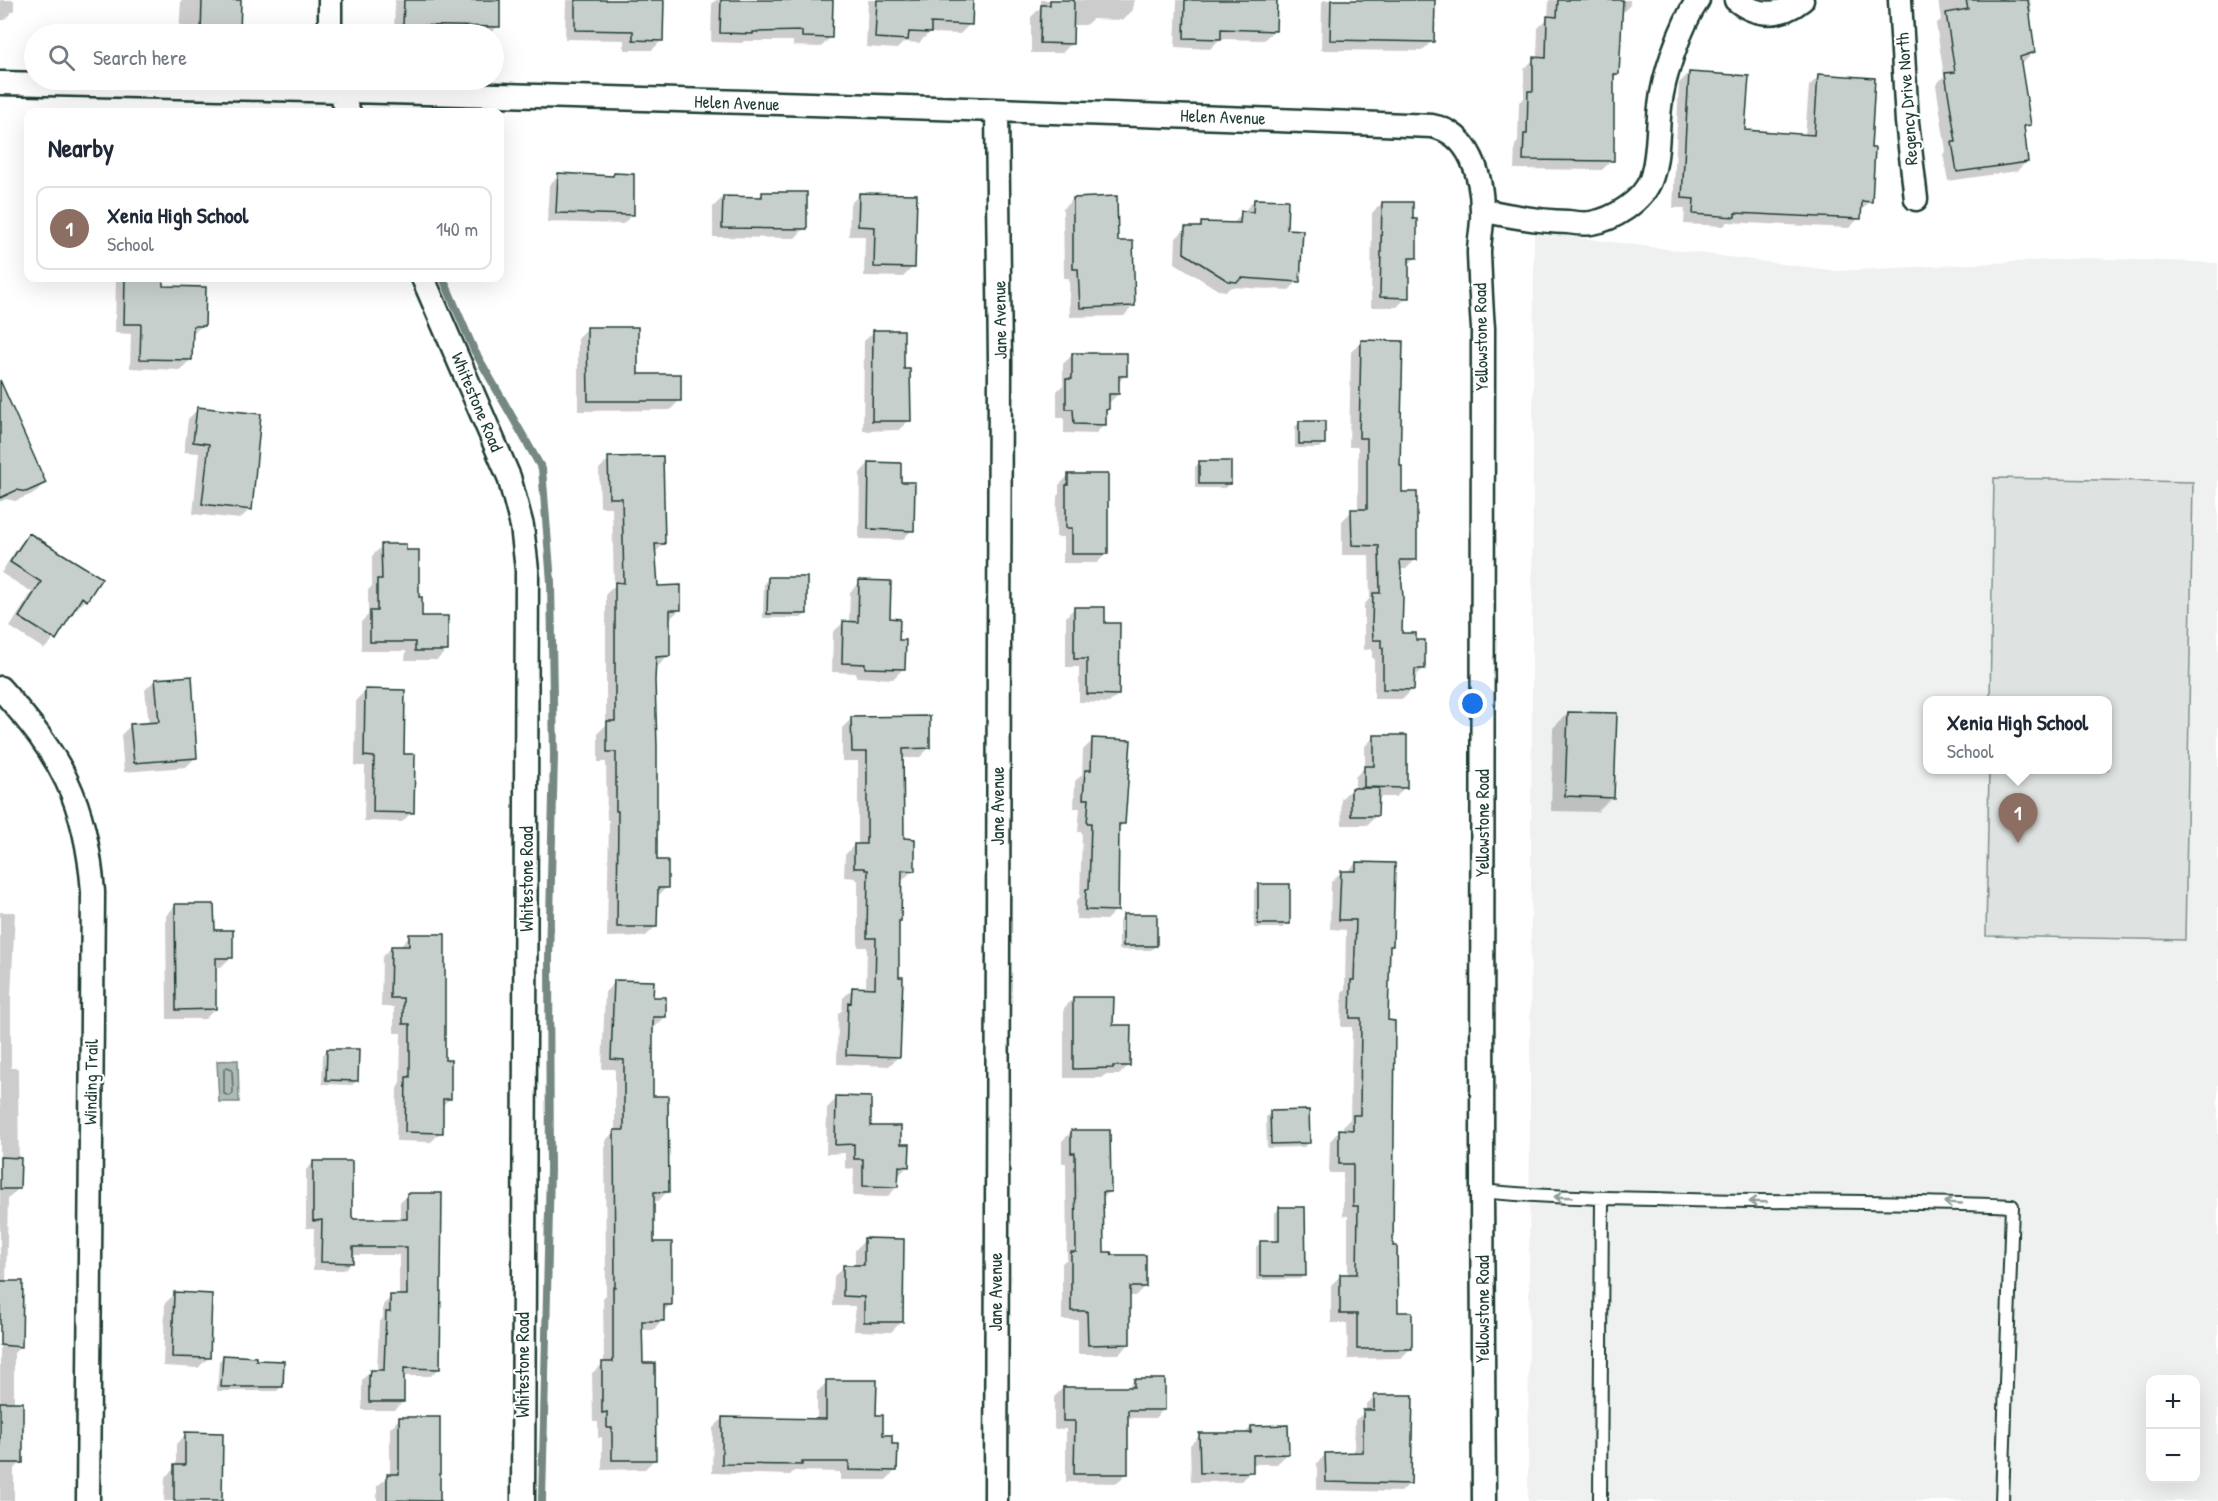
<!DOCTYPE html>
<meta charset="utf-8">
<style>
:root{--surface:#fff;--page:#f6f6f7;--text:#1f2937;--muted:#747a83;--line:#e0e1e3;--accent:#1f3d34}
body{margin:0;font-family:"Patrick Hand",sans-serif;background:var(--page);color:var(--text)}
.controls{position:absolute;right:18px;bottom:18px;display:grid;overflow:hidden;border-radius:12px;box-shadow:0 6px 24px #0002}
.controls button{width:54px;height:54px;display:grid;place-items:center;padding:0;border:0;border-bottom:2px solid var(--line);background:var(--surface);color:var(--text);font:30px sans-serif}
.you{position:absolute;left:1473px;top:704px;width:21px;height:21px;margin:-15px;border:4px solid #fff;border-radius:50%;background:#1a73e8;box-shadow:0 0 0 9px #1a73e833}
.badge{display:grid;place-items:center;width:39px;height:39px;border-radius:50%;background:var(--accent);color:#fff;font-size:20px;font-weight:700}
.pin{position:absolute;translate:-50% -50px;filter:drop-shadow(0 2px 3px #0008)}
.pin::after{content:'';position:absolute;top:32px;width:21px;height:18px;background:inherit;clip-path:polygon(0 0,100% 0,50% 100%)}
.popup{position:absolute;left:1923px;top:696px;width:189px;height:78px;box-sizing:border-box;display:grid;place-content:center;border-radius:12px;background:var(--surface);filter:drop-shadow(0 2px 4px #0005);font-size:20px;white-space:nowrap;color:var(--muted)}
.popup b{font-size:22px;color:var(--text)}
.popup::after{content:'';position:absolute;left:50%;top:100%;margin-left:-12px;border:12px solid transparent;border-top-color:var(--surface)}
.list{margin:0;padding:0;list-style:none}
h2{display:flex;justify-content:space-between;align-items:center;height:78px;margin:0;padding:0 24px;font-size:26px}
h2 small{font-size:20px;font-weight:400;color:var(--muted)}
.list li{display:grid;grid-template-columns:39px 1fr auto;gap:18px;align-items:center;box-sizing:border-box;height:84px;margin:0 12px 12px;padding:0 12px;border:2px solid var(--line);border-radius:12px}
.list b{display:block;font-size:22px;white-space:nowrap}
.list p{margin:0;font-size:20px;white-space:nowrap;color:var(--muted)}
.list em{font-size:20px;font-style:normal;color:var(--muted)}
.icon{flex:none;width:33px;height:33px;fill:none;stroke:currentColor;stroke-width:2;stroke-linecap:round;stroke-linejoin:round}
.map{position:relative;flex:none;width:2218px;height:1501px;overflow:hidden}
.search{position:absolute;background:var(--surface);box-shadow:0 6px 24px #0002;left:24px;top:24px;width:480px;height:66px;display:flex;align-items:center;gap:15px;box-sizing:border-box;padding:0 21px;border-radius:33px;color:var(--muted);font-size:22px}
.panel{position:absolute;background:var(--surface);box-shadow:0 6px 24px #0002;left:24px;top:108px;width:480px;height:174px;border-radius:12px}
.map>svg:first-child{display:block}
.built{fill:#eef1f0;fill-rule:evenodd}
.green{fill:#dee3e2;stroke:#7e908b;stroke-width:1.5}
.water{fill:#afbab7;stroke:#758883;stroke-width:1.5}
.shadow{fill:#0003}
.lines{fill:none;stroke-linecap:round;stroke-linejoin:round}
.shore{stroke:#596f68;stroke-width:1.5}
.stream{stroke:#758883;stroke-width:8}
.building{fill:#c7cfcc;stroke:#1f3d34;stroke-width:1.5}
.lane-casing{stroke:#1f3d34;stroke-width:16}
.street-casing{stroke:#1f3d34;stroke-width:27}
.lane{stroke:#fff;stroke-width:12}
.street{stroke:#fff;stroke-width:22}
.oneway{stroke:#8f9e9a}
.labels{text-anchor:middle;stroke-width:4.5;stroke-linejoin:round;paint-order:stroke}
.street-label{font-size:18px;fill:#1f3d34;stroke:#fff}
</style>
<div class="map">
<svg width="2218" height="1501" viewBox="0 0 2218 1501">
<rect width="100%" height="100%" fill="#fff"/>
<filter id="ink" filterUnits="userSpaceOnUse"><feTurbulence type="fractalNoise" baseFrequency=".0167" numOctaves="2"/><feDisplacementMap in="SourceGraphic" scale="12" xChannelSelector="R" yChannelSelector="G"/><feConvolveMatrix kernelMatrix="1 2 1 2 8 2 1 2 1" color-interpolation-filters="sRGB"/></filter>
<g filter="url(#ink)">
<path class="built" d="M1534,232l304,39 250,-13 130,5v1238h-690zM1928,700h180v70h-180zM2150,1380h46v98h-46z"/>
<path class="green" d="M1994,478l199,4 -8,458 -199,-4 3,-166h119v-70h-118z"/>
<path class="water" d="M238,1060l1,42h-20l-2,-41z"/>
<path class="shadow" d="M0,0h14v10l-10,10h-4z
M181,0h59l-1,34h-60z
M395,0h104l-1,26 -8,8h-96z
M566,0h96v40l-10,10h-28v-10l-59,-1z
M716,0h116l-1,37 -10,10 -28,-1v-5h-49l-2,2 -31,-1 1,-38z
M868,0h103l-1,24 -10,10 -31,-1 -10,10 -15,-1 -7,7 -31,-2z
M1041,0h93l-1,10 -10,10 -31,-1 -6,6h-14v18l-10,10h-31v-36l10,-10z
M1177,0h99l-2,30 -10,10 -44,-1 -10,10 -35,-2z
M1324,0h109l-1,41 -10,10 -101,-1 1,-48z
M1549,0h81v5l-9,9 -3,60 -6,5v81l-10,10 -88,-1 1,-24 3,-3 1,-40 5,-4v-29l10,-10h3l1,-31 10,-10z
M1938,0h92l2,15 -3,3 5,34 -10,10 -5,1 10,61 -6,6 4,31 -10,10 -69,10 -5,-27 3,-3 -10,-66 8,-9 -8,-52 5,-4z
M1689,73l54,58 62,5 4,-50 10,-10 50,73 1,52 -10,11 -1,6 -10,10 -122,-6 -3,4 -40,-2 1,-16h-12l6,-125z
M614,174l19,40 -10,10 -76,-2 2,-37 10,-10 52,3z
M763,193l42,35 -10,10 -82,-1v-30l10,-10 35,1z
M860,194l53,73 -10,10 -39,-1 1,-40h-16l1,-32z
M1073,199l44,44 16,63 -9,10 -54,1 -1,-39h-5l-1,-69z
M1254,200l32,31 12,50 -9,9 -58,-3 -5,4 -8,-1 -43,-27 1,-25 10,-10h11l5,-4 30,1z
M1382,203l33,55 -7,7 -1,32 -10,10h-26l1,-94z
M116,278h46l-1,9 42,38 -12,10 -1,25 -10,10 -50,-2 1,-34 -16,-1z
M588,328l49,48 43,24 -10,10 -92,1v-73z
M874,332l29,38 6,50 -10,10 -36,1 1,-90z
M1361,342l38,125 2,27 15,65 -10,10h-7l2,66 23,33 -11,11v10l-10,10h-29v-41h-2v-9l-8,1v-45l6,-7 -1,-43h-27v-34l10,-10h6v-64h-9l2,-95z
M1073,354l52,21 -7,8v11l-10,10v5l-3,3v12l-10,10 -31,-1v-15h-7v-27l6,-6v-21z
M0,396l44,87 -9,10 -20,8 -9,-2 -6,3z
M198,409l52,100 -10,10 -47,-5 6,-61 -15,-1 4,-33z
M1299,423l25,20 -5,5h-24v-21z
M609,459l55,85 -10,9 3,34 22,23 -11,11v35l-10,10h-3l1,196 11,25 -11,11v28l-10,10 -39,1 2,-117h-2l-1,-58h-8v-29l8,-8v-131l8,-8 -2,-79h-12l-1,-38z
M1200,462l29,21 -4,5h-30v-21z
M869,463l30,20 13,47 -10,10 -43,-1 1,-66z
M1069,475l38,78 -10,10h-34v-26h-7l1,-41 2,-2v-9z
M29,535l57,65 -10,9 -2,-1 -20,31 -10,10 -34,-22 22,-35 -31,-19 18,-28z
M382,546l36,52 3,19 26,33 -10,10h-32l1,-9h-45v-29l7,-7v-25l4,-4v-30z
M768,579l38,35 -5,4h-38l1,-35z
M860,582l28,38 10,22 5,27 -10,10 -37,-2v-4l-24,-1 1,-40 10,-9h6l1,-31z
M1074,608l29,17 15,70 -9,8 -30,-1v-35h-13v-50z
M155,680l41,77 -10,10 -62,5 -3,-37 10,-10 18,-1 -4,-34z
M366,690l46,122 -10,10 -38,-1 1,-55h-10l1,-66z
M1568,713l44,84 -15,15 -46,-1 2,-83z
M852,718l77,30 -10,10h-18l1,82 11,30 -10,10h-3v41l-3,2 2,133 -10,10 -52,-2 1,-50 4,-4 1,-12 9,-9h14l1,-42h-9v-67h-2v-2l-12,-1 1,-22 9,-10h4v-84h-16v-33z
M1375,736l30,51 -9,10h-19v18l-10,10h-25l-1,-26 10,-10h4v-12l10,-10v-21z
M1093,740l30,84 -5,5 -2,81 -10,10 -30,-1v-18l4,-4 2,-65h-4l2,-24h-6l1,-27 7,-6 1,-25z
M1356,863l35,83 -3,3 -1,73 4,226 5,66 15,34 -10,10 -53,1 -1,-36h-16v-38l10,-10h7v-59h-5v-43h-14l1,-32 9,-10h4v-5l7,-7 2,-92h-11l1,-35 3,-3 1,-59 -16,-1 1,-47 10,-10h6z
M1258,886l30,37 -5,5h-29v-38z
M175,906l38,25 18,26 -10,10h-7l1,42 -10,10h-38l-1,-103z
M0,912h15l-4,85v71h7l1,120 -11,11 -2,84 15,63 -7,7v51l7,59 -7,6v32h-14z
M1124,916l32,30 -5,4h-32v-30z
M409,936l35,125 5,38 -8,8v25l-10,10 -35,-1 1,-53 3,-4 1,-51h-7v-26h-13l1,-50 10,-10h8z
M615,982l37,16 13,19 -10,10h-3v70l16,94 -10,10h-5v43l18,60 -8,8v8l-10,10h-12l1,35 13,94 -10,10 -43,1v-33l-4,1v-16h-5l-1,-49 12,-10 -1,-65 3,-3 -1,-154 10,-10v-62h-13l3,-77z
M1074,998l38,28 17,39 -10,10h-15l-2,3h-38v-70z
M327,1050l30,31 -5,4 -30,-1 1,-29z
M837,1098l32,29 31,19 8,20 -11,11v10l-10,10 -34,-1 1,-27 -9,-1v-15l-19,1 1,-46z
M1271,1112l38,30 -5,5 -37,1 -1,-31z
M1072,1131l37,61 -8,8 1,53 43,33 -10,10h-6v48l-10,10h-41v-34h-16v-57l5,-4 -1,-96h-4v-22z
M314,1162l39,59h47v-19l8,-8 31,174 -8,8h-28v26l-8,8h-33v-30l8,-8 7,-1 2,-49 4,-4v-13l8,-8h8v-42h-47v7l-8,8h-31l1,-42h-8v-58z
M1280,1208l24,67 -4,4 -44,1v-33l5,-5h14v-29z
M865,1240l36,82 -10,10 -37,-1 1,-25h-22l1,-30 10,-9h11v-17z
M175,1294l33,64 -10,10 -35,-2 2,-63z
M223,1357l31,5 27,25 -4,4h-60l2,-30z
M1134,1380l30,29 -9,9h-29v56l-9,9 -51,-1v-53h-12v-32l9,-9h64z
M827,1382l48,34 21,54 -10,10h-46v-8l-46,-1 -4,4 -78,-2 1,-45 10,-10 94,3v-29z
M1375,1396l35,87 -9,9 -84,-2v-27l9,-9h28l1,-34 11,-8v-7z
M400,1418l39,1 -2,82h-60v-15l13,-10v-48z
M1251,1427l36,27 -10,10h-26v7l-10,10 -50,1 -1,-37 10,-10 45,-1z
M186,1434l34,67h-56l1,-24 11,-10v-23z"/>
<g class="lines">
<path class="shore" d="M227,1067l5,2 1,24 -3,3 -6,-2v-25z"/>
<path class="stream" d="M443,278l31,72 68,119 9,113 3,174 -5,203 1,211 -8,331"/>
</g>
<path class="building" d="M202,0h39l-1,34h-39z
M404,0h96v27l-97,-2z
M575,0h89l-1,41 -30,-1v-9l-58,-1z
M721,0h112l-1,38 -30,-1v-6l-49,1v2l-33,-1z
M877,0h96l-1,25 -41,-2v10l-22,-1 -1,8 -33,-2z
M1050,0h24l-1,44 -33,-1 1,-38h9z
M1185,0h92l-1,31 -55,-2v10l-37,-1z
M1331,0h104l-1,42 -104,-2z
M1558,0h65l-4,74h-5v87l-91,-1 1,-26h3l1,-43h5v-34l13,1 1,-42 10,1z
M1966,0h62l7,52 -15,5 11,68 -7,1 4,36 -71,10 -5,-30h4l-11,-69 10,-1 -9,-59 22,-4z
M1689,72l60,4 -4,54 69,5 4,-61 57,4 -4,70h4l-3,54 -10,-1 -1,18 -126,-6v4l-42,-3 1,-15 -12,-1z
M558,173l55,3 1,-3 20,1v41l-78,-2z
M762,192h45v37l-85,-1 1,-32 39,1z
M859,193l58,1 -2,74 -41,-1 1,-40 -17,-1z
M1117,196l1,45h15l2,65 -55,2 -2,-39h-5v-71z
M1254,199l34,1 -1,29 16,1 -3,52 -58,-4 -5,4 -9,-1 -44,-28 1,-26h16v-5l39,1 1,-12 12,1z
M1382,202h31v17h4v39h-8v40l-29,-1z
M125,278h38v8l43,1 -1,39h-12l-1,34 -52,-1 1,-35h-17z
M587,327h51v47h43v27h-93z
M873,330h31v39h6l1,52h-39z
M1361,340l42,1 -3,125h2v26h15v68h-17l3,37 -1,36h14v7h9v29h-10l-1,21 -31,-1v-41h-2v-8h-8l-1,-18 1,-29h7l-1,-47 -27,-1 -1,-36h16v-71h-8z
M1072,353h55v23h-8v18h-10v15l-3,1v15l-32,-1 -1,-15h-7v-30h6z
M0,380l46,103 -20,9 -9,-2 -17,8z
M197,407l64,7 -9,96 -50,-6 7,-60 -16,-2z
M1299,421h26v23h-26z
M663,456l2,88h-10l3,42 23,-1v25h-11v46l-14,1 -1,24 2,65v114h11v28h-10l-1,39h-40l1,-116h-2v-59h-9v-31h8v-139l9,1 -2,-85h-13l-1,-41z
M1199,461h32v23h-32z
M869,462l32,1v19h14l-1,49 -46,-2z
M1068,474h40v80h-36v-26h-6v-43h2z
M29,533l73,45 -15,23 -5,-4 -26,43 -37,-23 22,-35 -31,-20z
M381,544h25v6h13v47h3v19h26v35h-33v-9h-45v-31h7v-32h5z
M768,577h39v37h-40z
M859,580l32,1 -1,37 10,1 -1,21h7l-1,29 -40,-1v-4l-23,-1 1,-42 15,1z
M1074,607h31v16h15l-1,72 -32,-1v-35h-13z
M192,676l5,82 -63,5 -4,-39 29,-2 -4,-43z
M365,689l40,1 -1,64h11l-1,59 -41,-1 1,-55 -10,-1z
M1568,712l49,1 -3,85 -49,-2z
M930,716v32l-27,1 1,89 11,1v32l-13,-1 -1,51h-2v56h4l-3,80 -54,-2 2,-53 3,1 1,-16 23,1 1,-50h-9l1,-68h-3v-2h-11v-24h12v-6h1v-86h-15l-1,-35z
M1374,735h33v53l-43,-1v-21h10z
M1092,738l39,2 -6,84h-6l-1,87 -33,-1 1,-21h3l2,-66h-4l2,-24h-6l2,-29h6z
M1351,788h28l-1,28h-27z
M1356,862l39,1 -2,83h-3l-2,74 7,1 -2,225h4l1,66h14v37h-55v-35h-17v-40h17l1,-68h-5v-42h-14v-35l14,1v-15h7l1,-97h-11l1,-38h3l2,-60h-17l2,-49h15z
M1258,884h32v40h-32z
M175,904h39l1,26h18v28h-17v51l-40,1z
M1123,914h34v32h-34z
M409,934h36v126h6v39h-8v34l-38,-1 1,-55h4v-53h-7v-26h-13l1,-52h18z
M614,980l40,1 -1,16h13v20h-13v79h15l1,96h-15v50h18v63h-8v16h-22l1,42h12l1,97h-44v-32h-5v-16l-5,1v-51h11v-75h2l-1,-157h10v-70l-13,-1z
M1073,997h41l-1,28h18l-1,41h-17v2l-40,1z
M327,1049h32l-1,32 -32,-1z
M836,1096l35,1v29h30v18h9l-1,23 -10,-1 -1,21 -35,-1v-27h-9v-15l-19,1z
M1309,1110l1,33 -39,1 -1,-33z
M1071,1130h39l1,62h-8l1,60h7l1,3h34v32h-16v57l-42,1 -1,-34h-16v-59h5l-1,-99h-4z
M0,1157l21,1 -1,31h-20z
M313,1161h39v56l2,2h53v-26h35l-2,176 -36,-1v34h-35v-24l1,-8h14l2,-58h4v-17h17v-48h-54v16l-32,-1 1,-42 -9,1z
M1279,1207h26l1,69h-46v-35h19z
M864,1238l40,1 -1,83h-39v-25l-21,-1v-31h21z
M0,1281h23l-1,66 -22,-2z
M174,1292l38,2 -2,64 -38,-1z
M223,1355l33,2v3l28,1 -1,26h-62z
M1134,1379h31v31h-37v64h-54l1,-53h-12v-34h71z
M826,1380h51l-1,35h7v20h9v9h6l-1,27 -48,-1v-8h-47v3l-80,-1v-47l104,2z
M1374,1395h39l-2,89 -85,-2 -1,-29 38,-1v-42h11z
M0,1402h23v61h-23z
M399,1417h41v84l-53,-1v-26h12z
M1288,1425l1,29 -36,1v17l-53,1 -1,-40h52v-7z
M185,1432l38,1 -1,68h-48v-36h11z"/>
<g class="lines">
<g class="lane-casing">
<path id="lane" d="M1482,1191c68,7 137,7 205,9 109,2 217,1 325,6l-10,295
M1600,1501l2,-302"/>
</g>
<g class="street-casing">
<path id="street" d="M330,0v34
M1736,0c21,17 45,17 66,0
M1900,0l7,122 9,77
M335,80c2,12 9,21 14,32
M0,83c477,10 955,24 1432,43 38,7 50,50 50,85 1,14 -3,28 -3,42 1,25 2,50 4,75l-1,863 2,310
M1482,210c31,7 55,11 86,12 7,1 16,2 23,1 22,-3 52,-22 60,-44 8,-23 6,-49 9,-72 3,-31 21,-82 38,-107
M423,278l86,199 13,49 5,44 -4,931
M0,688c61,68 86,112 93,204l-5,609
M996,1501l4,-1139 -3,-251"/>
</g>
<use href="#lane" class="lane"/>
<use href="#street" class="street"/>
</g>
<defs><path id="oneway-shaft" d="M-6 0H5M1.5-3L5.5 0L1.5 3" fill="none" stroke-width="1.6" stroke-linecap="round" stroke-linejoin="round" transform="scale(1.5)"/></defs>
<g class="oneway">
<use href="#oneway-shaft" transform="translate(1563 1197) rotate(-178)"/>
<use href="#oneway-shaft" transform="translate(1758 1202) rotate(-178)"/>
<use href="#oneway-shaft" transform="translate(1953 1203) rotate(-177)"/>
</g>
</g>
<g class="labels">
<g class="street-label">
<text transform="translate(1907 99) rotate(-94)" y="6">Regency Drive North</text>
<text transform="translate(737 103) rotate(2)" y="6">Helen Avenue</text>
<text transform="translate(1223 117) rotate(2)" y="6">Helen Avenue</text>
<text transform="translate(1000 320) rotate(-91)" y="6">Jane Avenue</text>
<text transform="translate(1481 337) rotate(-91)" y="6">Yellowstone Road</text>
<text transform="translate(477 402) rotate(67)" y="6">Whitestone Road</text>
<text transform="translate(998 806) rotate(-90)" y="6">Jane Avenue</text>
<text transform="translate(1483 823) rotate(-90)" y="6">Yellowstone Road</text>
<text transform="translate(527 879) rotate(-90)" y="6">Whitestone Road</text>
<text transform="translate(91 1082) rotate(-89)" y="6">Winding Trail</text>
<text transform="translate(996 1292) rotate(-90)" y="6">Jane Avenue</text>
<text transform="translate(1483 1309) rotate(-90)" y="6">Yellowstone Road</text>
<text transform="translate(523 1365) rotate(-90)" y="6">Whitestone Road</text>
</g>
</g>
</svg>
<div class="controls">
<button>+</button>
<button>−</button>
</div>
<div class="you"></div>
<div class="pin badge" style="left:2018px;top:843px;background:#8d6e63">1</div>
<div class="popup"><b>Xenia High School</b>School</div>
<div class="search"><svg class="icon" aria-label="search" viewBox="0 0 24 24"><circle cx="10" cy="10" r="6"/><path d="M15 15l6 6"/></svg>Search here</div>
<section class="panel">
<h2>Nearby<small></small></h2>
<ul class="list">
<li><span class="badge" style="background:#8d6e63">1</span><div><b>Xenia High School</b><p>School</p></div><em>140 m</em></li>
</ul>
</section>
</div>
